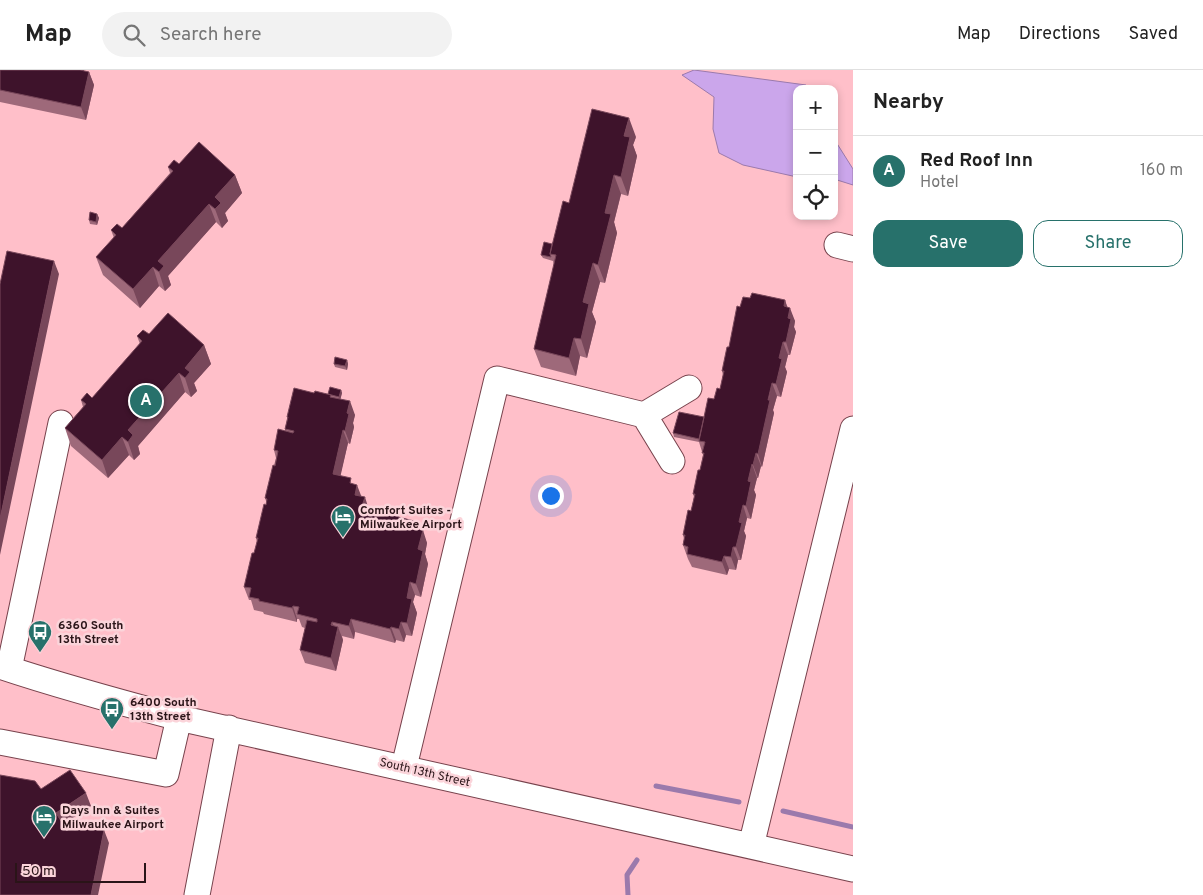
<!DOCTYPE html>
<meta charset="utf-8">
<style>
:root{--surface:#fff;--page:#f2f2f2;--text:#222;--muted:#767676;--line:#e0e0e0;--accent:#27716b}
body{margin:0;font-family:Overpass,sans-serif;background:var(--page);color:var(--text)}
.controls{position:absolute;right:15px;top:15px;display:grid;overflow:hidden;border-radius:10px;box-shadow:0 2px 8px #0003}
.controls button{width:45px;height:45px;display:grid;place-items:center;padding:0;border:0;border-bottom:1px solid var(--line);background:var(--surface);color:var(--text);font:25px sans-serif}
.scale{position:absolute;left:15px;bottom:12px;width:131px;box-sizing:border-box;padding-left:5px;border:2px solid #2a1418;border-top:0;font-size:14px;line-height:18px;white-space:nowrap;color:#2a1418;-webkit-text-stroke:4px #fbd4da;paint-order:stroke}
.you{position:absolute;left:550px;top:425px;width:18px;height:18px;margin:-12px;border:4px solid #fff;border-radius:50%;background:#1a73e8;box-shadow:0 0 0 8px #1a73e833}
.badge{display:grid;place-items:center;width:32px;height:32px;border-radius:50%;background:var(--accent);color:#fff;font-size:16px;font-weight:700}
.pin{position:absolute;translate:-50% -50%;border:2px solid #fff;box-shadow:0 1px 5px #0006}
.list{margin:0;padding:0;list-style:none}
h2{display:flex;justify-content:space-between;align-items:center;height:65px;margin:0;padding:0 20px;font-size:21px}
h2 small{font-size:16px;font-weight:400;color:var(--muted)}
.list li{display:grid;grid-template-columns:32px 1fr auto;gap:15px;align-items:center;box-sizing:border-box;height:70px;padding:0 20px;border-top:1px solid var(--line)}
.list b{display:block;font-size:19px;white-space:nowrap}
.list p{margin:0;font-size:16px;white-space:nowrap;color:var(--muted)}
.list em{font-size:16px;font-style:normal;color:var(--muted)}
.actions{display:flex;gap:10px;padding:15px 20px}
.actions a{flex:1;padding:11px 0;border:1px solid var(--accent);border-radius:15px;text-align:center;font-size:18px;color:var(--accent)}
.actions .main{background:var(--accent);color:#fff}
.icon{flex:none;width:28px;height:28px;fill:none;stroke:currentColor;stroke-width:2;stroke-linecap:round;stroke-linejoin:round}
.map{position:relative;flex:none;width:853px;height:825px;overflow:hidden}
header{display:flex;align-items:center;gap:30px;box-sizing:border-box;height:70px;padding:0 25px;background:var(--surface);border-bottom:1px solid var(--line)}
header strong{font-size:24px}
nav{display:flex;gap:28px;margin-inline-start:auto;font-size:18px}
.search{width:350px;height:45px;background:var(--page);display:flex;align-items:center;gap:12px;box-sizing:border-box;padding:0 18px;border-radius:28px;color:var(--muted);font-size:19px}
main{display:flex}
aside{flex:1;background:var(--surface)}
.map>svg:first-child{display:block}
.water{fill:#cba6eb;stroke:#9b7aac}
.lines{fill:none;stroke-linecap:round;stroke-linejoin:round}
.stream{stroke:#9b7aac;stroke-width:5}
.minor-casing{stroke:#77424c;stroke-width:27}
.minor{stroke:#fff;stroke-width:25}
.wall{fill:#9e697a}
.shaded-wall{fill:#78475a}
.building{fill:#3e132b;stroke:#78475a}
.labels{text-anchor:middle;stroke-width:5;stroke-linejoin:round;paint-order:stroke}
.poi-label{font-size:12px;font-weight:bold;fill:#2a1418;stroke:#fbd4da;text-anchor:start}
.street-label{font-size:12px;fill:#2a1418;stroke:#fbd4da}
</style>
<header>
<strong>Map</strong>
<div class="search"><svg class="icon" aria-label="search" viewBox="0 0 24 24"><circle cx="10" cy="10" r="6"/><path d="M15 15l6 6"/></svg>Search here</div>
<nav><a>Map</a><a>Directions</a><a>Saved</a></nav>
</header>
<main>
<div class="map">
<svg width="853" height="825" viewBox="0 0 853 825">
<rect width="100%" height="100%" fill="#ffbfc9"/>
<path class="water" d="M694,0l112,15 2,4h-11v88l-54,-12 -24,-12 -6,-24 1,-32 -32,-22z
M836,72l17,27v16l-19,-6v-32z"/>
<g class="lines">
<path class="stream" d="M656,716l83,16
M783,741l70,16
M628,825l-1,-20 10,-15"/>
<g class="minor-casing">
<path id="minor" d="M837,175l16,4
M644,345l28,46
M0,596c59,20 119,36 179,52l674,151
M9,599l52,-246
M0,672l166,32 13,-56
M404,697l93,-388 147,36 45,-27
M751,776l102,-417
M197,825l32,-167"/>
</g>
<use href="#minor" class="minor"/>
</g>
<path class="wall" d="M0,0h84v1l5,1 5,13 -8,35 -86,-18z
M636,67l-3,8 4,11 -9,40 -7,-2 -7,28 3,11 -12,50 -5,-1 -8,30 4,10 -9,36 -7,-2 -4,20 -35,-9 -7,-18 20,-84 -1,-4 -10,-3 -2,-3 11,-11 17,-41z
M179,94l56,11 7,18 -17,20 3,8 -6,7 -6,-6 -48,54 3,9 -6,6 -6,-5 -19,22 -37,-33 -7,-18 18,-19 -3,-8 11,-2 48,-55 -2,-6z
M97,144l2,4 -2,7 -7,-1 -1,-4z
M750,228l35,2 2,7 8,14 -1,6 2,5 -6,23h-2l-3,12 2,5 -6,25 -4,-1 -4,14 1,3 -12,54 -1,-1 -3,12h-1l-3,12 2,5 -5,24 -4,-1 -3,13 2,5 -5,24h-3l-2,10 -7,-1 -2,6 -35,-8 -4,-8 -5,-14 1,-6 -1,-4 8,-24 3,-14 -1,-3 7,-24 3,-15 -4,-13 -25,-5 -1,-4 31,-16 16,-28 3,-14 -1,-4 18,-64z
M149,264l55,11 7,19 -17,19 3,8 -6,6 -6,-5 -47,54 2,8 -6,6 -5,-5 -21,23 -37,-32 -6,-18 18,-21 -2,-7 11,-2 48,-54 -3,-8z
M347,290l1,4 -1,6 -12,-3 -1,-3z
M341,320l1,3 -2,6 15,16 -2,8 1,4 -4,17 -2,-1 -8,33 13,8 15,23 32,10 18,5 9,21 -2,11 3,10 -7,33 -6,-2 -2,7 4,11 -5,23 -6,-1 -2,7 -8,-2 -1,3 -40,-11 -1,7 -12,-3 1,4 -7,31 -31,-8 -5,-13 5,-22 -3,-1 -3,-8h-2v3l-33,-8 -1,-2 -9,-2 -3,-10h-2l-5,-13 10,-34 3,-11 -1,-4 10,-33v-4l-1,-3 11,-40 -2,-8 11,-19v-2l2,-10v-2l27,-24 14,1z"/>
<path class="shaded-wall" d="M89,2l5,13 -8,35 -5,-13z
M629,48l7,19 -3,8 4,11 -9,40 -7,-19 3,-41z
M235,105l7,18 -17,20 3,8 -6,7 -7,-19v-12z
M614,105l7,19 -7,28 3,11 -12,50 -7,-18 7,-52z
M209,134l7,18 -48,54 3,9 -6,6 -6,-19 -1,-11z
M97,144l2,4 -2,7 -1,-3z
M54,191l5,13 -59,281v-36z
M593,193l7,19 -8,30 4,10 -9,36 -6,-19 2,-37z
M153,197l6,19 -19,22 -7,-19z
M785,230l4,12 1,-4 5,13 -1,6 2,5 -6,23 -4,-13 -2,-36z
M574,268l6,18 -4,20 -7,-18z
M783,272l5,13 -3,12 2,5 -6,25 -5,-13 3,-26z
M204,275l7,19 -17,19 3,8 -6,6 -6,-19v-10z
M347,290l1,4 -1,6 -2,-4z
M179,303l6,19 -47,54 2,8 -6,6 -6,-18v-12z
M772,313l5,13 -4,14 1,3 -12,54 -4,-13z
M341,320l1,3 -2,8 -1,-4z
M350,331l5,14 -2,8 1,4 -4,17 -5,-13 2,-18z
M343,360l5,13 -10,44 -5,-13z
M122,367l7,18 -21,23 -6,-18z
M756,383l5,13 -3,12 -5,-13z
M752,394l5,14 -3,12 2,5 -5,24 -5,-13 2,-25z
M357,415l5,13 -7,-3z
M365,427l4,13 -7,-4z
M743,435l4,13 -3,13 2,5 -5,24 -5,-13 3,-25z
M418,452l4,11 1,-3 4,13 -2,11 3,10 -7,33 -5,-13 2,-35 -2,-20z
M733,477l5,13 -2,10 -5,-13z
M724,486l5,13 -2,6 -5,-13z
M410,512l5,13 -2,7 4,11 -5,23 -5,-13v-25z
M293,536l4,13v3l-5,-14z
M351,549l4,13 -1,7 -5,-13z
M332,552l5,13 1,-8 5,13 -7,31 -5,-13z
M401,552l5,13 -2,7 -5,-13z
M391,557l5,13 -1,3 -5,-14z
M86,723l5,13 -30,20 -5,-13z
M104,760l5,13 -11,52h-7z"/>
<path class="building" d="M0,0h80l9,2 -8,35 -81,-17z
M592,39l37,9 -5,18 6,1 -9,40 -7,-2 -9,38 6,1 -13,51 -5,-2 -10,39 6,2 -8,35 -7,-1 -5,20 -35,-9 22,-94 -6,-1 13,-53 6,2z
M199,72l36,33 -20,22 6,6 -6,6 -6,-5 -51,57 6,5 -5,6 -6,-5 -20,22 -37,-32 20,-22 -5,-5 6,-6 5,4 51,-57 -5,-4 6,-7 5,4z
M90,142l7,2 -1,8 -7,-2z
M544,172l8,2 -2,10 1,3 -10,-2z
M7,181l47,10 -54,258v-235z
M752,223l33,7 -1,6 6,2 -2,10 3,1 -5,23h-3l-4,16 3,1 -6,25 -4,-1 -4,17h2l-12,54 -2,-1 -3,12 -1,-1 -4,17 3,1 -5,24 -3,-1 -4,17 3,1 -6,24h-3l-2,10 -7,-1 -2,6 -35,-8 1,-7 -5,-2 2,-10h-2l5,-25 3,1 4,-17h-2l5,-24h2l4,-17h-2l3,-11 -6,-1 9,-43 6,1 3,-11 3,1 4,-18h-2l5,-24h2l8,-41 3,1 3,-10 7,1z
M168,243l36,32 -19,23 5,4 -5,6 -6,-5 -51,57 5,5 -5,7 -6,-5 -20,23 -37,-32 21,-24 -5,-4 6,-7 5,5 50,-57 -5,-5 6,-6 6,4z
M335,287l12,3 -2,6 -11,-2z
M330,317l11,3 -2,7 -11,-3z
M294,318l20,5 1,-2 16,4 -1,2 20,4 -3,12 2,1 -4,17 -2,-1 -10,44 18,4 -1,5 7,2 -2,10 10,2 -3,9 37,9 -1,2 20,5 -2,7 7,1 -5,19 5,2 -7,33 -6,-2 -3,16 5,1 -5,24 -6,-1 -2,7 -8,-2 -1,2 -39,-10 -2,7 -17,-4 -1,3 7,2 -7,31 -31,-8 7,-30 10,2v-3l-20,-5 2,-7 -6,-1 -1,2 -33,-7v-2l-10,-2 2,-9 -7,-1 8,-34h2l4,-15h-2l8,-34 2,1 1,-6 -2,-1 8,-33 2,1 3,-15 -4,-1 4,-21 15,4 1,-2 -9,-2 3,-12h-1z
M679,342l25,5 -5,22 -26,-6z
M70,700l16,23 -30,20 5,8 43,9 -13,65h-91v-120l35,6 6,8z"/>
<defs>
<g id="hotel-pin" transform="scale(1.25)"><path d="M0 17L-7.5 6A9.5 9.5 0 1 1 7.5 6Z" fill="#27716b" stroke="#fbd4da"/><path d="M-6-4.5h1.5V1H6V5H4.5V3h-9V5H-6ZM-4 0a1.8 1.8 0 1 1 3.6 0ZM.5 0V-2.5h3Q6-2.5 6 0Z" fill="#fff"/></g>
<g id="bus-pin" transform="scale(1.25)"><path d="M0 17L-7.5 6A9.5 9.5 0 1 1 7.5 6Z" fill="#27716b" stroke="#fbd4da"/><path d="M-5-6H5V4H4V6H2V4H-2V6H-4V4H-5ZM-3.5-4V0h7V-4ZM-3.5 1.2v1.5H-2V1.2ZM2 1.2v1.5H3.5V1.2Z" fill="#fff"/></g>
</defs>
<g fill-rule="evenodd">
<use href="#hotel-pin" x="343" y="447"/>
<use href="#bus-pin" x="40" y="562"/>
<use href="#bus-pin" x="112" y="639"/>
<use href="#hotel-pin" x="44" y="747"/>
</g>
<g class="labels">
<g class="poi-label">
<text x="360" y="444">Comfort Suites -<tspan x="360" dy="14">Milwaukee Airport</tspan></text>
<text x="58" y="559">6360 South<tspan x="58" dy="14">13th Street</tspan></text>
<text x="130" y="636">6400 South<tspan x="130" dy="14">13th Street</tspan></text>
<text x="62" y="744">Days Inn &amp; Suites<tspan x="62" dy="14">Milwaukee Airport</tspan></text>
</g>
<g class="street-label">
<text transform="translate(425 702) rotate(13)" y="4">South 13th Street</text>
</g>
</g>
</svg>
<div class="controls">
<button>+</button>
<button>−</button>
<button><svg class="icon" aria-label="locate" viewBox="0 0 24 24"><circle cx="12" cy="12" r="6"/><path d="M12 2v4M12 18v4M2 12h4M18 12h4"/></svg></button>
</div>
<div class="scale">50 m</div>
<div class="you"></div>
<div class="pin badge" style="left:146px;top:331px">A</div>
</div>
<aside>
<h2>Nearby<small></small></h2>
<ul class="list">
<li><span class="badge">A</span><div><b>Red Roof Inn</b><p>Hotel</p></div><em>160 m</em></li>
</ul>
<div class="actions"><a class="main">Save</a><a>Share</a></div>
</aside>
</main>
